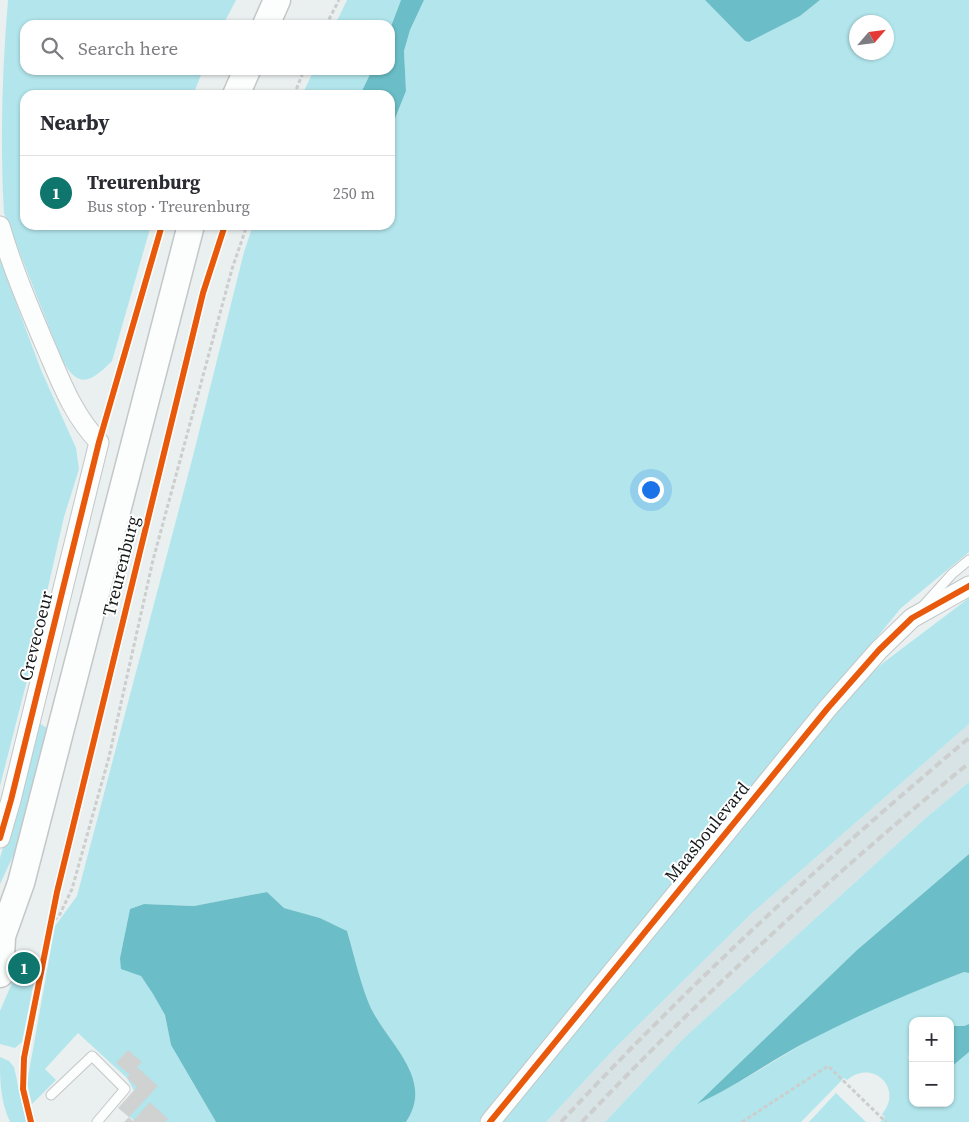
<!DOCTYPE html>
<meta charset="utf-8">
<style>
:root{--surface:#fff;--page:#f7f7f7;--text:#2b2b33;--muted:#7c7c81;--line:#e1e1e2;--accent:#0f766e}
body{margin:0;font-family:"Source Serif 4",serif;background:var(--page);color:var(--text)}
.controls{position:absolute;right:15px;bottom:15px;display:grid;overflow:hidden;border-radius:10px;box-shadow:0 1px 4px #0004}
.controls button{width:45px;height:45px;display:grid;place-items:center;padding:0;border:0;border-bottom:1px solid var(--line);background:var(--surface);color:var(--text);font:25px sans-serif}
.compass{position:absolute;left:849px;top:15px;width:45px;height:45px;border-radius:50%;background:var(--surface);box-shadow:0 1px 4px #0004;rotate:62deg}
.you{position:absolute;left:650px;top:489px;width:18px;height:18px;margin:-12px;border:4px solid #fff;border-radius:50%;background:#1a73e8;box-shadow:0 0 0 8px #1a73e833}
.badge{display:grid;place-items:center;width:32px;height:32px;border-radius:50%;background:var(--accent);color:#fff;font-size:16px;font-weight:700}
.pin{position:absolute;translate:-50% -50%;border:2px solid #fff;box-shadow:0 1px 5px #0006}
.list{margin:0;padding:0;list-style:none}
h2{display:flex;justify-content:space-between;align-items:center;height:65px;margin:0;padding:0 20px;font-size:21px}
h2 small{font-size:16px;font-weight:400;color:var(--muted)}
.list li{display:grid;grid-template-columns:32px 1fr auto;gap:15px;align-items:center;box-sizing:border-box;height:75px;padding:0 20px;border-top:1px solid var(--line)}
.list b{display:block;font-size:19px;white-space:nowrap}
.list p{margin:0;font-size:16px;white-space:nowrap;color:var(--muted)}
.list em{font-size:16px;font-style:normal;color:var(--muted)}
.icon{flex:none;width:28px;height:28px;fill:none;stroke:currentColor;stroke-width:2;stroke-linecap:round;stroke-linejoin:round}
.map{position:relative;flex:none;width:969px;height:1122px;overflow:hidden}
.search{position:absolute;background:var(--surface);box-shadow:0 1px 4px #0004;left:20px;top:20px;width:375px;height:55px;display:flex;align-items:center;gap:12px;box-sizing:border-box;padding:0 18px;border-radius:15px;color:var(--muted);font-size:19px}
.panel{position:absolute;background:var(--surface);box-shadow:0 1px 4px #0004;left:20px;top:90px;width:375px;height:140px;border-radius:15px}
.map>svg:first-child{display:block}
.built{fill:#d7e3e4}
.green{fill:#b2e6ec;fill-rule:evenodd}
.water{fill:#6bbec7}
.building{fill:#d0d2d2}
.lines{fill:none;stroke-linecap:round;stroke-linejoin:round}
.service-casing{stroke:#c3c7c7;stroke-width:11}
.minor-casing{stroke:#c3c7c7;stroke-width:21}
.secondary-casing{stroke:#c3c7c7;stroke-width:29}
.path{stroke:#cccdcd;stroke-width:3;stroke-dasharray:4 2.5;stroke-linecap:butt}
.service{stroke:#fcfdfd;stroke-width:9}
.minor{stroke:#fcfdfd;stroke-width:19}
.secondary{stroke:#fcfdfd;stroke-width:26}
.rail{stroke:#cdcece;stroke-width:4;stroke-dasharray:8 4;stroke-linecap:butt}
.cycleway-casing{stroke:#fff;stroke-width:9}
.cycleway{stroke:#e8590c;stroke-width:6}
.labels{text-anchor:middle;stroke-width:4;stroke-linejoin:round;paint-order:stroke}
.street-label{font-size:18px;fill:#161919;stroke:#fff}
</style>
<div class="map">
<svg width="969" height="1122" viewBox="0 0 969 1122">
<rect width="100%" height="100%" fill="#eaefef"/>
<path class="built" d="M969,724v58l-41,34 -244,222 -79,84h-59l69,-74 137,-135z"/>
<path class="green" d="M8,0h228l-13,25h-198v45h178l-10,25h-168v130h126l-39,136c-21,21 -33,29 -50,-1l-58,-147c-4,-70 -2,-142 4,-213z
M347,0h54l-11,29v-4h-55z
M424,0h281l40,41 4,1 51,-26 20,-16h149v552l-68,56 -421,514h-74c28,-41 -14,-75 -33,-110 -11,-21 -19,-58 -26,-81l-27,-13 -36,-10 -17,-16 -73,14 -50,-2 -14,5 -10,49 21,18 12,18 12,21 6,30 45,77h-80l-13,-11 14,-15 -10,-18 -49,-45 -33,36 11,11 -24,24 -5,-21 28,-157 22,-30 116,-440 51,-204 9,-27h137v-94l16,-40 -2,-40 6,-21zM856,22h30v30h-30z
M314,70h58l-12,25h-58z
M0,260l41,110 35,78 3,21 -15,48 -38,167 -26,102z
M969,598v126l-217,189 -137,135 -69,74h-46l343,-419 36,-37z
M39,723l11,7 -29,109 -21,45v-26z
M969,782v72l-112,96 -159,153c39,-17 73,-41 110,-62 49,-27 103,-49 156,-69l5,1v51l-5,2h-14v-5h-37v15l-5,22 5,9v36h37v-35l19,-16v70h-89l5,-5 -3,-3c22,-25 -9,-56 -35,-34l-3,-2 -43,44h-196l79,-84 244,-222z
M17,971l18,5 -13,66 -7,6 -15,-4v-33z
M0,1057l9,4 5,6 12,55h-16c-10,-22 -10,-42 -10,-65z
M836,1093l30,29h-57z"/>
<path class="water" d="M401,0h23l-14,30 -6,21 2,40 -16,40v-36h-30l12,-25h18v-41z
M705,0h115l-20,16 -51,26 -4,-1z
M969,854v119l-5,-1c-52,20 -104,42 -154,68 -39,20 -73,46 -113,64l160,-154z
M267,892l17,16 36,10 27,13c7,23 15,60 26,81 19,35 61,69 33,110h-190l-45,-77 -6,-30 -12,-21 -12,-18 -20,-7 -1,-11 10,-49 14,-5 50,2z
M969,1024v28l-19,16v-42h14z"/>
<path class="building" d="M128,1050l14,12 -5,5 21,19 -29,31 -11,-9 19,-21 -10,-9 3,-3 -14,-12z
M150,1102l18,17 -3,3h-41l5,-5 4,4z"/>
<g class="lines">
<g class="service-casing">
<path id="service" d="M924,605l28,-31 17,-14
M51,1095l41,-39 33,33 -28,33"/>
</g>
<g class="minor-casing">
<path id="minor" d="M0,226c12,41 28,79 45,119 15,34 27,69 54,97l-88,358 -11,38
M490,1122l337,-413 52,-59 33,-32 57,-32"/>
</g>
<g class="secondary-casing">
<path id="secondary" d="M266,25l11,-25
M236,95l11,-25
M0,942l21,-59 170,-658
M0,974l2,-36"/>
</g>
<path class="path" d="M326,25l13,-25
M294,95l10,-25
M50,925l10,-11 12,-25 37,-132 44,-197 79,-291 15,-44
M742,1122l86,-56 58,56"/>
<use href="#service" class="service"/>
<use href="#minor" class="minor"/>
<use href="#secondary" class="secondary"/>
<path class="rail" d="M561,1122c127,-137 265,-264 408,-384
M582,1122c121,-128 251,-248 387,-359"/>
<g class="cycleway-casing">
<path id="cycleway" d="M0,838l11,-38 88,-358 63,-217
M31,1122l-8,-33 1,-31 33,-166 146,-599 22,-68
M490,1122l337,-413 52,-59 33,-32 57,-32"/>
</g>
<use href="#cycleway" class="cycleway"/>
</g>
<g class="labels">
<g class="street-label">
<text transform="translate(121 566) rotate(-76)" y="6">Treurenburg</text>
<text transform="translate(36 636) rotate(-76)" y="6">Crevecoeur</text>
<text transform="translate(707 832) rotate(-51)" y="6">Maasboulevard</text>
</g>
</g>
</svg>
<div class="controls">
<button>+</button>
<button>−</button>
</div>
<svg class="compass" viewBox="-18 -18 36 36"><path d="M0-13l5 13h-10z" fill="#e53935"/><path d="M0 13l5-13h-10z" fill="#7c7c81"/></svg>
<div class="you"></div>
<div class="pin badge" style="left:24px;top:968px">1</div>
<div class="search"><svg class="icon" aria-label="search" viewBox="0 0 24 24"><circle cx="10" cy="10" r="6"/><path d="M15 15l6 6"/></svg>Search here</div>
<section class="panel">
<h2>Nearby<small></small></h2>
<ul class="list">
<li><span class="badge">1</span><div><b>Treurenburg</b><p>Bus stop · Treurenburg</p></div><em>250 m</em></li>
</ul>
</section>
</div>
